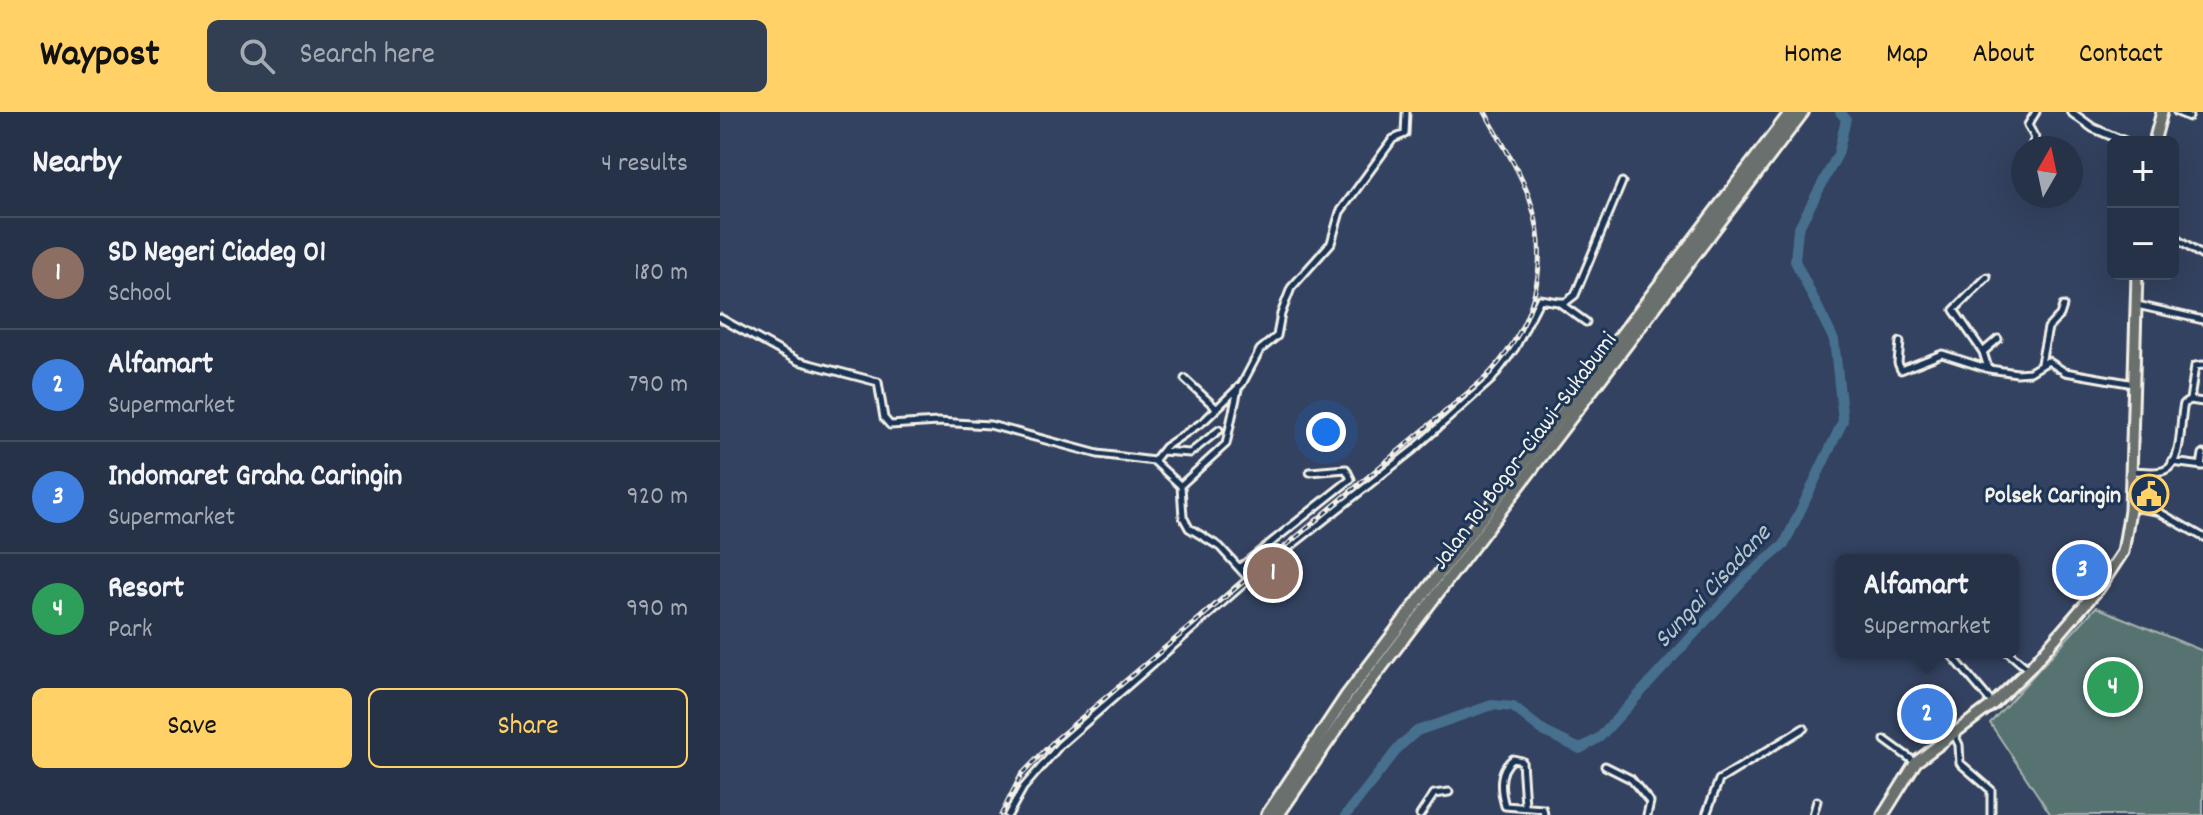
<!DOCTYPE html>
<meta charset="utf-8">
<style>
:root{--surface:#263248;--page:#323e52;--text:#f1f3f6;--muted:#a4aab4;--line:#424d60;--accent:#ffd166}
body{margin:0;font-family:Dekko,sans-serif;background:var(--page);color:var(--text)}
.controls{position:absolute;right:24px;top:24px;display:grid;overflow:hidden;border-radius:12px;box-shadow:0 8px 32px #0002}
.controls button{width:72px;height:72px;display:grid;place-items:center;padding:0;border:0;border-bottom:2px solid var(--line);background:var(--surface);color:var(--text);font:40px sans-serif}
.compass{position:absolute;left:1291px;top:24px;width:72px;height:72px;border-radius:50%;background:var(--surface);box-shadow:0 8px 32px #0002;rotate:9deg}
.you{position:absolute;left:606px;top:320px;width:28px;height:28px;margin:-20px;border:6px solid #fff;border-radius:50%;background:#1a73e8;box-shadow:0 0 0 12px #1a73e833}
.badge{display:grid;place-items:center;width:52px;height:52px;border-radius:50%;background:var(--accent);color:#fff;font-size:26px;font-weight:700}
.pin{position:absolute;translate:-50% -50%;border:4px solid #fff;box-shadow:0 2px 8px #0006}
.popup{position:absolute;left:1115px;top:442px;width:184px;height:104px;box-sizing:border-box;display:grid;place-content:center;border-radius:12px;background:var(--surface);filter:drop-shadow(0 2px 6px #0005);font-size:26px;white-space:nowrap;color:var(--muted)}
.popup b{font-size:30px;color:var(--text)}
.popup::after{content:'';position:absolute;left:50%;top:100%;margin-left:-16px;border:16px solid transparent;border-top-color:var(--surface)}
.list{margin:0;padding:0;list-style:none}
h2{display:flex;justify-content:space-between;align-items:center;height:104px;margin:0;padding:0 32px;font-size:34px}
h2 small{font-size:26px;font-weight:400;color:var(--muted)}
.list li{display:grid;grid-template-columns:52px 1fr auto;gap:24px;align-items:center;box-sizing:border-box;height:112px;padding:0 32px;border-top:2px solid var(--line)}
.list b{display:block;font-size:30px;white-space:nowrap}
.list p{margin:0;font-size:26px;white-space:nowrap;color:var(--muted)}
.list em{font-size:26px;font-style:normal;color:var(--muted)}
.actions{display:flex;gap:16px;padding:24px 32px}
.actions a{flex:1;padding:18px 0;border:2px solid var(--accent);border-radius:12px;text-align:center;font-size:28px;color:var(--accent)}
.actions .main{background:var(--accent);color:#111}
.icon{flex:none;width:44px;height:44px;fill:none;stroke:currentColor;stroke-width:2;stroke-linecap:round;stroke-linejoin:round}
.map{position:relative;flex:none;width:1483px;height:703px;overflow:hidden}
header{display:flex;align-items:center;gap:48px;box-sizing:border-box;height:112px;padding:0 40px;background:var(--accent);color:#111}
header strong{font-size:38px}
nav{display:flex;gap:44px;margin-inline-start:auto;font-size:28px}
.search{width:560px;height:72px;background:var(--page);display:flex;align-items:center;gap:20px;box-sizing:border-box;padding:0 28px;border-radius:12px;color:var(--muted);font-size:30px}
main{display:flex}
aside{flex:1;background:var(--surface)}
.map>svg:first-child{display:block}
.green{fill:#577371;stroke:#a6b2ac;stroke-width:2}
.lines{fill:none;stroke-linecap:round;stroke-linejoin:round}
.river{stroke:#46708e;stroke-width:10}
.minor-casing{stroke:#f4f1e8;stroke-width:11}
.tertiary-casing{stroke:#f4f1e8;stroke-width:12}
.trunk-casing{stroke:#f4f1e8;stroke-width:15}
.motorway-casing{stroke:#f4f1e8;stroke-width:16}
.minor{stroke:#1d3557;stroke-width:5}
.tertiary{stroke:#1d3557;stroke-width:6}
.trunk{stroke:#6a706d;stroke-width:9}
.motorway{stroke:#6a706d;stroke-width:10}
.rail-casing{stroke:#f4f1e8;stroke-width:5}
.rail{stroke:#1d3557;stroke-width:2;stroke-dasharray:6;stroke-linecap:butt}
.labels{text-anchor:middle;stroke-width:6;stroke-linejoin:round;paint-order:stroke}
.street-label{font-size:24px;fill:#f4f1e8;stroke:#1d3557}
.poi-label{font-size:24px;font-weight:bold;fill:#f4f1e8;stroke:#1d3557;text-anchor:end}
.water-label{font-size:26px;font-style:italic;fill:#b7c4c8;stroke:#1d3557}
</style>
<header>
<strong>Waypost</strong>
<div class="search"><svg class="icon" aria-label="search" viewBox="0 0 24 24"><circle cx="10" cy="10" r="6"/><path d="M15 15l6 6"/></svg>Search here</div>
<nav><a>Home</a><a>Map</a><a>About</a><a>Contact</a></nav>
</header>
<main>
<aside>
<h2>Nearby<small>4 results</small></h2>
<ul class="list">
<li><span class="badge" style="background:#8d6e63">1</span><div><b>SD Negeri Ciadeg 01</b><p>School</p></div><em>180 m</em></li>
<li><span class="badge" style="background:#3f7fe0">2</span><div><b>Alfamart</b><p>Supermarket</p></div><em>790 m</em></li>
<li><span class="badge" style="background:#3f7fe0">3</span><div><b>Indomaret Graha Caringin</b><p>Supermarket</p></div><em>920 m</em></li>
<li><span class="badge" style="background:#2e9e5b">4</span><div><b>Resort</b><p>Park</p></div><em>990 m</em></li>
</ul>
<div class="actions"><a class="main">Save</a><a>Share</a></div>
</aside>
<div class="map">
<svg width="1483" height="703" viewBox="0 0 1483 703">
<rect width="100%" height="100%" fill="#334260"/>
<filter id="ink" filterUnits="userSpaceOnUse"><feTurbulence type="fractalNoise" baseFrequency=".0125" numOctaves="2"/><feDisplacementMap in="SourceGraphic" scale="16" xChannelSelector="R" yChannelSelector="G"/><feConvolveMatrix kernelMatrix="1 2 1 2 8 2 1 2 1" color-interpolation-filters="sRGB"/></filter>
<g filter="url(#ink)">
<path class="green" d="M1376,495l107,44v164h-152l-61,-92z"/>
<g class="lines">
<path class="river" d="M626,703l54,-69 17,-15 75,-26 21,2 32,25 35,17 20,-12 146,-160 38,-32 59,-124 -9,-81 -39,-79 3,-32 40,-75 8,-35 -6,-7"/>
<g class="minor-casing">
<path id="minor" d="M1457,0l12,5
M1311,36l4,-10 -7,-13 8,-13
M1453,125l30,19
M1267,165l-33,33 29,42 5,16
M839,190h7l9,-7 47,-113
M1417,193l66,15
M0,206l78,43 80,21 6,36 6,7 48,-3 52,3 108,29 56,7 27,25 2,31 6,11 31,19 29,32 -189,166 -37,43 -15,27
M1180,230l-2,21 3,7 41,-16 47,15 28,4 13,-1 18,-11 17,11 69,12
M1263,240l15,-13
M1321,251l7,-35 12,-13 3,-9
M465,267l31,29
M1470,288l5,-34 8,-1
M442,339l28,2 29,-23
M434,349l11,-14 39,-26 38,-37 18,-34 17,-14 4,-22 10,-26 40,-45 9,-31 53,-73 12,-5 1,-22
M1452,350l31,4
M1481,354l2,-12
M1413,359c9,0 23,3 32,-1 19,-8 14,-50 19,-66l6,-4 13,2
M461,373l45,-41 12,-55
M1411,395l26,4 46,26
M519,456l112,-89 -5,-10 -36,3
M529,467l164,-129 78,-70 24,-32 25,-49 18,3 28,20
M1229,540l43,51
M1288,540l20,17
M1233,620l6,13 1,18 31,27v25
M1165,628l30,22
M885,654l26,13 19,23 -3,13
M805,693l-3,-44 -9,-2c-15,11 -13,30 -8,47l38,3 1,6
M700,703l14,-21 15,-2
M986,703l13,-35 85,-52
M1093,703l4,-14"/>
</g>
<g class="tertiary-casing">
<path id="tertiary" d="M1351,0l22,16 33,14"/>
</g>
<g class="trunk-casing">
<path id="trunk" d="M1434,30l8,-30
M1163,703l33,-53 77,-58 36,-35 71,-82 23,-35 7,-42 7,-236"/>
</g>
<g class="motorway-casing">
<path id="motorway" d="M547,703l80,-120 444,-583
M558,703l77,-113 448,-590"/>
</g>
<use href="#minor" class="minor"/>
<use href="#tertiary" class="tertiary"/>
<use href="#trunk" class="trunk"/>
<use href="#motorway" class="motorway"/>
<g class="rail-casing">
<path id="rail" d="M281,703l20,-40 33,-34 429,-361c47,-46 69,-110 49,-174 -10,-33 -31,-64 -47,-94"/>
</g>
<use href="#rail" class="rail"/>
</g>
</g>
<defs>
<g id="civic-ring" transform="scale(2)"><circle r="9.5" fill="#1d3557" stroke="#ffd166" stroke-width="1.5"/><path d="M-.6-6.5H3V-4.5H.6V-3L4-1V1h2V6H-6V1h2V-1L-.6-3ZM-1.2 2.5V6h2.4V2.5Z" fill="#ffd166"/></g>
</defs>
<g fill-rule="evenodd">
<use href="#civic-ring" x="1429" y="382"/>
</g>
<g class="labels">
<g class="street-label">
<text transform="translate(803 338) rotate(-53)" y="8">Jalan Tol Bogor–Ciawi–Sukabumi</text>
</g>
<g class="poi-label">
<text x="1401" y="390">Polsek Caringin</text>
</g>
<g class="water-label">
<text transform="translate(991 473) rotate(-47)" y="9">Sungai Cisadane</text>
</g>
</g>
</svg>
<div class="controls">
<button>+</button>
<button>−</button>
</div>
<svg class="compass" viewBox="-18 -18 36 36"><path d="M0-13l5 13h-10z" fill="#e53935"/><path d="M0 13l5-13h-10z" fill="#a4aab4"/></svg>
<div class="you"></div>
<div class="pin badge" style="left:553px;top:461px;background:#8d6e63">1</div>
<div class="pin badge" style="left:1207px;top:602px;background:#3f7fe0">2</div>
<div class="popup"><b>Alfamart</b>Supermarket</div>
<div class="pin badge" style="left:1362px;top:458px;background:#3f7fe0">3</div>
<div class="pin badge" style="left:1393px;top:575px;background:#2e9e5b">4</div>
</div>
</main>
